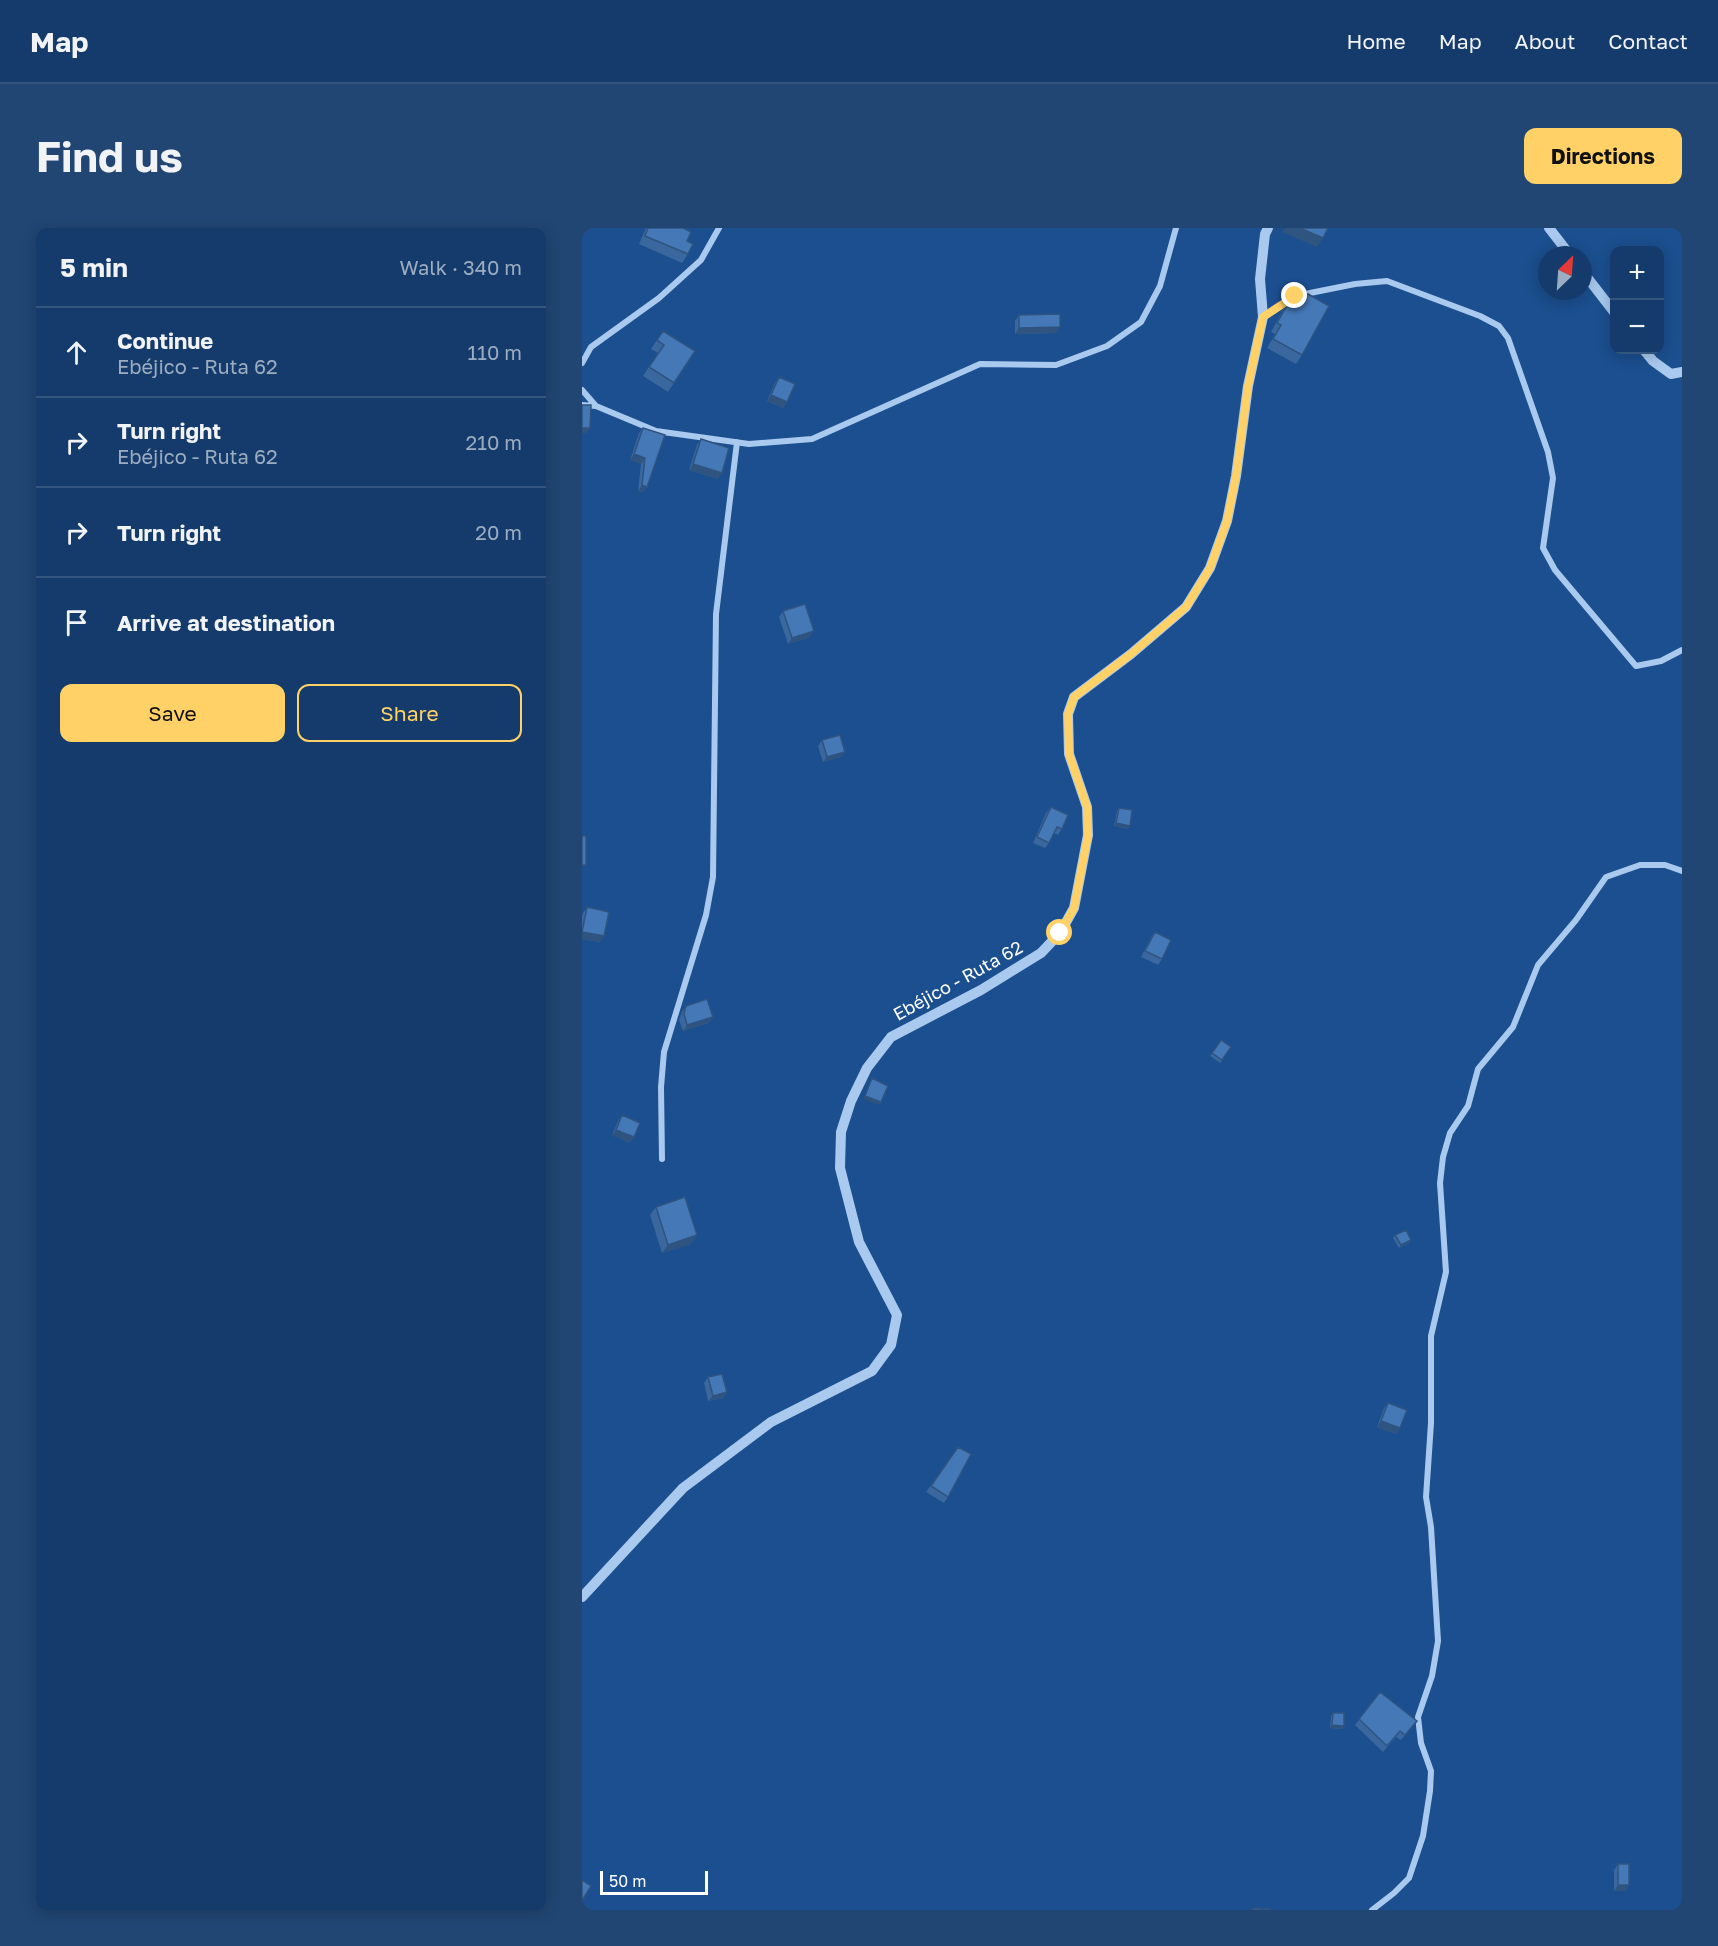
<!DOCTYPE html>
<meta charset="utf-8">
<style>
:root{--surface:#143b6b;--page:#214673;--text:#f1f3f6;--muted:#9dadc1;--line:#33557e;--accent:#ffd166}
body{margin:0;font-family:"Golos Text",sans-serif;background:var(--page);color:var(--text)}
.controls{position:absolute;right:18px;top:18px;display:grid;overflow:hidden;border-radius:12px;box-shadow:0 3px 15px #0003}
.controls button{width:54px;height:54px;display:grid;place-items:center;padding:0;border:0;border-bottom:2px solid var(--line);background:var(--surface);color:var(--text);font:30px sans-serif}
.compass{position:absolute;left:956px;top:18px;width:54px;height:54px;border-radius:50%;background:var(--surface);box-shadow:0 3px 15px #0003;rotate:25deg}
.scale{position:absolute;left:18px;bottom:15px;width:108px;box-sizing:border-box;padding-left:6px;border:3px solid #fff;border-top:0;font-size:16px;line-height:21px;white-space:nowrap;color:#fff;-webkit-text-stroke:4px #1b4f8f;paint-order:stroke}
.stop{position:absolute;width:18px;height:18px;margin:-14px;border:4px solid #ffd166;border-radius:50%;background:#fff}
.stop.end{background:#ffd166;border-color:#fff;box-shadow:0 2px 6px #0008}
.list{margin:0;padding:0;list-style:none}
h2{display:flex;justify-content:space-between;align-items:center;height:78px;margin:0;padding:0 24px;font-size:26px}
h2 small{font-size:20px;font-weight:400;color:var(--muted)}
.list li{display:grid;grid-template-columns:39px 1fr auto;gap:18px;align-items:center;box-sizing:border-box;height:90px;padding:0 24px;border-top:2px solid var(--line)}
.list b{display:block;font-size:22px;white-space:nowrap}
.list p{margin:0;font-size:20px;white-space:nowrap;color:var(--muted)}
.list em{font-size:20px;font-style:normal;color:var(--muted)}
.actions{display:flex;gap:12px;padding:18px 24px}
.actions a{flex:1;padding:14px 0;border:2px solid var(--accent);border-radius:12px;text-align:center;font-size:21px;color:var(--accent)}
.actions .main{background:var(--accent);color:#111}
.icon{flex:none;width:33px;height:33px;fill:none;stroke:currentColor;stroke-width:2;stroke-linecap:round;stroke-linejoin:round}
.map{position:relative;flex:none;width:1100px;height:1682px;overflow:hidden;border-radius:12px}
header{display:flex;align-items:center;gap:36px;box-sizing:border-box;height:84px;padding:0 30px;background:var(--surface);border-bottom:2px solid var(--line)}
header strong{font-size:28px}
nav{display:flex;gap:33px;margin-inline-start:auto;font-size:21px}
.intro{display:flex;align-items:center;justify-content:space-between;box-sizing:border-box;height:144px;padding:0 36px}
h1{margin:0;font-size:42px}
.button{padding:15px 27px;border-radius:12px;background:var(--accent);color:#111;font-size:21px;font-weight:700}
main{display:flex;gap:36px;padding:0 36px}
aside{flex:1;background:var(--surface);border-radius:12px;box-shadow:0 3px 15px #0003}
.map>svg:first-child{display:block}
.lines{fill:none;stroke-linecap:round;stroke-linejoin:round}
.minor{stroke:#a9c9ee;stroke-width:6}
.tertiary{stroke:#a9c9ee;stroke-width:10}
.wall{fill:#3a679d}
.shaded-wall{fill:#305480}
.building{fill:#4478b7;stroke:#305480;stroke-width:1.5}
.route{stroke:#ffd166;stroke-width:8}
.labels{text-anchor:middle;stroke-width:5;stroke-linejoin:round;paint-order:stroke}
.street-label{font-size:18px;fill:#fff;stroke:#1b4f8f}
</style>
<header>
<strong>Map</strong>
<nav><a>Home</a><a>Map</a><a>About</a><a>Contact</a></nav>
</header>
<div class="intro"><h1>Find us</h1><a class="button">Directions</a></div>
<main>
<aside>
<h2>5 min<small>Walk · 340 m</small></h2>
<ul class="list">
<li><svg class="icon" aria-label="ahead" viewBox="0 0 24 24"><path d="M12 20V5M6 11l6-6 6 6"/></svg><div><b>Continue</b><p>Ebéjico - Ruta 62</p></div><em>110 m</em></li>
<li><svg class="icon" aria-label="right" viewBox="0 0 24 24"><path d="M7 20v-9h11M14 6l5 5-5 5"/></svg><div><b>Turn right</b><p>Ebéjico - Ruta 62</p></div><em>210 m</em></li>
<li><svg class="icon" aria-label="right" viewBox="0 0 24 24"><path d="M7 20v-9h11M14 6l5 5-5 5"/></svg><div><b>Turn right</b></div><em>20 m</em></li>
<li><svg class="icon" aria-label="arrive" viewBox="0 0 24 24"><path d="M6 21V4h12l-3 4 3 4H6"/></svg><div><b>Arrive at destination</b></div></li>
</ul>
<div class="actions"><a class="main">Save</a><a>Share</a></div>
</aside>
<div class="map">
<svg width="1100" height="1682" viewBox="0 0 1100 1682">
<rect width="100%" height="100%" fill="#1b4f8f"/>
<g class="lines">
<path class="minor" d="M681,89l32,-21 60,-12 32,-3 93,35 19,10 9,12 40,114 5,26 -10,70 12,22 81,96 25,-5 21,-11
M0,135l9,-16 68,-49 42,-38 18,-32
M0,162l14,16
M0,177l14,1 60,25 93,13 63,-5 168,-75 76,1 51,-19 34,-24 19,-36 16,-58
M80,931l-1,-72 3,-35 42,-137 7,-38 3,-263 21,-172
M790,1682l22,-17 15,-15 14,-42 7,-45 1,-20 -10,-28 -3,-26 14,-41 6,-35 -7,-114 -5,-30 5,-74v-87l15,-64 -6,-89 3,-26 7,-24 18,-27 10,-37 35,-42 25,-62 38,-45 30,-43 34,-12h25l17,6"/>
<path class="tertiary" d="M967,0l21,27
M1001,44l31,40
M1062,122l9,11 18,13 11,-2
M0,1369l101,-109 88,-66 101,-51 19,-26 6,-30 -38,-73 -19,-74 1,-36 10,-31 16,-33 24,-31 90,-47 60,-37 19,-20 14,-25 14,-73 -1,-28 -18,-53 -1,-40 6,-17 57,-43 55,-47 24,-39 17,-47 9,-45 12,-90 15,-69 -3,-38 5,-45 3,-6"/>
</g>
<path class="wall" d="M64,0h37l4,13 1,13 -6,9 -43,-19z
M707,74l13,53 -6,9 -29,-16 8,-14 -4,-2 12,-22z
M437,87l37,18 -41,1v-13z
M81,103l11,52 -6,9 -25,-16 15,-23 -7,-4z
M197,149l8,25 -4,6 -16,-7 8,-18z
M61,200l4,59 -4,5 -5,-1 3,-27 -11,-4 9,-27z
M119,211l17,40 -29,-9 8,-25z
M201,383l27,26 -22,7 -9,-27z
M240,512l23,12 -4,5 -18,5 -5,-16z
M469,579l11,22 -4,6 -4,-2 -5,10 -4,5 -12,-5 13,-30z
M537,580l11,18 -3,3 -13,-3 3,-15z
M5,679l13,35 -18,-3v-23l1,-3z
M573,704l7,27 -4,6 -17,-8 10,-20z
M104,778l27,11 -5,6 -25,8 -4,-11 3,-8z
M639,812l10,7 -11,16 -10,-7z
M40,887l8,28 -18,-8 6,-14z
M74,979l35,37 -29,9 -12,-38z
M813,1007l16,5 -2,3 -10,5 -6,-10z
M126,1149l19,15 -4,6 -15,3 -4,-18z
M806,1175l12,25 -4,6 -19,-7 7,-19z
M376,1219l-10,50 -4,6 -18,-11z
M798,1464l37,29 -16,19 -5,-3 -13,15 -28,-27z
M751,1485l11,13 -2,3 -12,-1 1,-12z
M1036,1636l11,21 -4,6h-11v-21z"/>
<path class="shaded-wall" d="M703,0h15l23,10 -6,9 -35,-15z
M478,99l-4,6 -41,1 4,-6z
M189,167l16,7 -4,6 -16,-7z
M0,200h8l-4,5h-4z
M52,226l11,4 -4,6 -11,-4z
M111,236l29,9 -4,6 -29,-9z
M60,257l5,2 -4,5 -5,-1z
M232,403l-4,6 -22,7 4,-6z
M263,524l-4,5 -18,5 4,-5z
M534,595l14,3 -3,3 -13,-3z
M0,704l22,4 -4,6 -18,-3z
M131,789l-5,6 -25,8 4,-6z
M283,868l16,6 -2,3 -16,-6z
M34,902l18,7 -4,6 -18,-8z
M115,1007l-6,9 -29,9 6,-8z
M829,1012l-2,3 -10,5 2,-3z
M145,1164l-4,6 -15,3 5,-5z
M799,1193l19,7 -4,6 -19,-7z
M750,1497l12,1 -2,3 -12,-1z
M1036,1657h11l-4,6h-11z"/>
<path class="building" d="M66,0h35l8,4 -4,9 6,3 -5,10 -43,-18z
M718,0h28l-5,10z
M726,66l21,12 -27,49 -29,-16 8,-14 -4,-2 12,-21 6,-4z
M478,86v13l-41,1v-13z
M81,103l32,20 -21,32 -25,-16 15,-22 -7,-5z
M197,149l16,7 -8,18 -16,-7z
M0,177h9l-1,23h-8z
M61,200l22,7 -18,52 -5,-2 3,-27 -11,-4z
M119,211l28,9 -7,25 -29,-9z
M223,376l9,27 -22,7 -9,-27z
M258,507l5,17 -18,5 -5,-17z
M469,579l17,8 -6,14 -5,-2 -8,16 -12,-6z
M537,580l13,2 -2,16 -14,-3z
M0,608h4v29h-4z
M5,679l22,5 -5,24 -22,-4z
M573,704l16,8 -9,19 -17,-8z
M125,771l6,18 -26,8 -3,-11 2,-8z
M639,812l10,7 -9,13 -10,-7z
M290,850l16,8 -7,16 -16,-6z
M40,887l18,8 -6,14 -18,-7z
M103,969l12,38 -29,10 -12,-38z
M824,1002l5,10 -10,5 -6,-10z
M140,1146l5,18 -14,4 -5,-19z
M806,1175l19,7 -7,18 -19,-7z
M376,1219l13,7 -23,43 -17,-11z
M798,1464l37,29 -12,14 -5,-4 -13,15 -28,-27z
M751,1485h11v13l-12,-1z
M1036,1636h11v21h-11z
M0,1652l9,6 -8,13h-1z
M671,1680l17,1 -1,1h-16z"/>
<g class="lines">
<path class="route" d="M478,705l14,-25 14,-73 -1,-28 -18,-53 -1,-40 6,-17 57,-43 55,-47 24,-39 17,-47 9,-45 12,-90 15,-69 32,-21"/>
</g>
<g class="labels">
<g class="street-label">
<text transform="translate(376 753) rotate(-29)" y="6">Ebéjico - Ruta 62</text>
</g>
</g>
</svg>
<div class="controls">
<button>+</button>
<button>−</button>
</div>
<svg class="compass" viewBox="-18 -18 36 36"><path d="M0-13l5 13h-10z" fill="#e53935"/><path d="M0 13l5-13h-10z" fill="#9dadc1"/></svg>
<div class="scale">50 m</div>
<div class="stop" style="left:478px;top:705px"></div>
<div class="stop end" style="left:713px;top:68px"></div>
</div>
</main>
